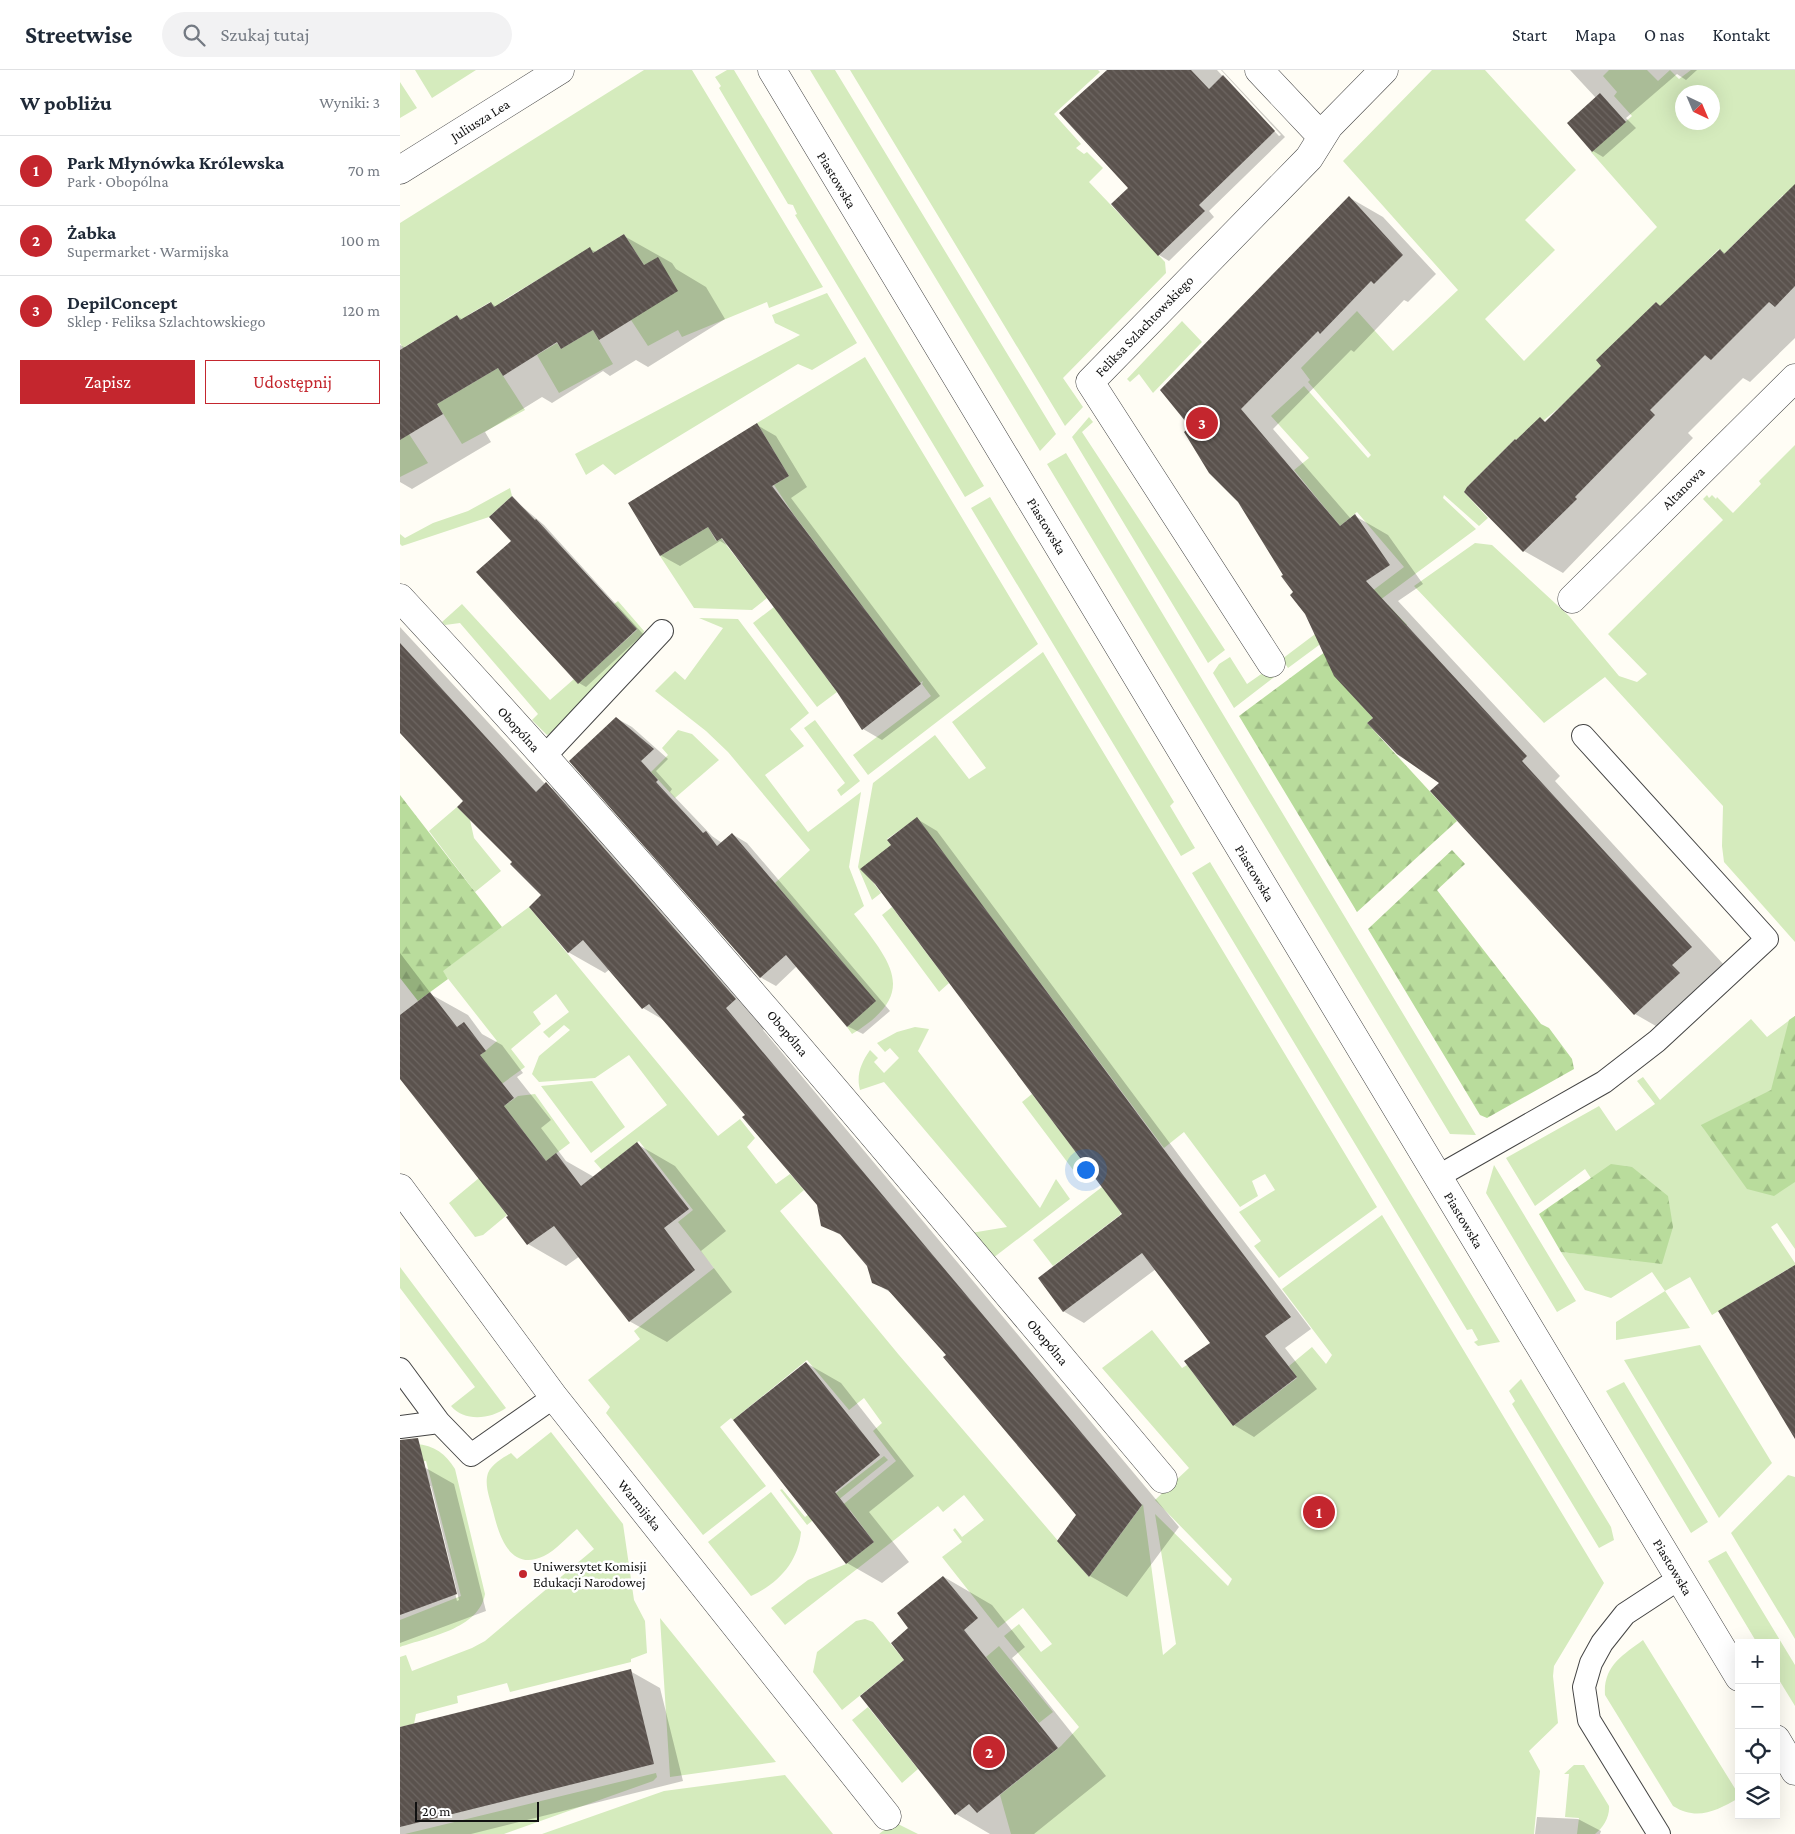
<!DOCTYPE html>
<html lang="pl">
<meta charset="utf-8">
<style>
:root{--surface:#fff;--page:#f2f2f3;--text:#1f2937;--muted:#747a83;--line:#e0e1e3;--accent:#c4262e}
body{margin:0;font-family:"Crimson Pro",serif;background:var(--page);color:var(--text)}
.controls{position:absolute;right:15px;bottom:15px;display:grid;overflow:hidden;border-radius:0px;box-shadow:0 5px 20px #0002}
.controls button{width:45px;height:45px;display:grid;place-items:center;padding:0;border:0;border-bottom:1px solid var(--line);background:var(--surface);color:var(--text);font:25px sans-serif}
.compass{position:absolute;left:1275px;top:15px;width:45px;height:45px;border-radius:50%;background:var(--surface);box-shadow:0 5px 20px #0002;rotate:136deg}
.scale{position:absolute;left:15px;bottom:12px;width:124px;box-sizing:border-box;padding-left:5px;border:2px solid #111;border-top:0;font-size:14px;line-height:18px;white-space:nowrap;color:#111;-webkit-text-stroke:4px #fff;paint-order:stroke}
.you{position:absolute;left:685px;top:1099px;width:18px;height:18px;margin:-12px;border:4px solid #fff;border-radius:50%;background:#1a73e8;box-shadow:0 0 0 8px #1a73e833}
.badge{display:grid;place-items:center;width:32px;height:32px;border-radius:50%;background:var(--accent);color:#fff;font-size:16px;font-weight:700}
.pin{position:absolute;translate:-50% -50%;border:2px solid #fff;box-shadow:0 1px 5px #0006}
.list{margin:0;padding:0;list-style:none}
h2{display:flex;justify-content:space-between;align-items:center;height:65px;margin:0;padding:0 20px;font-size:21px}
h2 small{font-size:16px;font-weight:400;color:var(--muted)}
.list li{display:grid;grid-template-columns:32px 1fr auto;gap:15px;align-items:center;box-sizing:border-box;height:70px;padding:0 20px;border-top:1px solid var(--line)}
.list b{display:block;font-size:19px;white-space:nowrap}
.list p{margin:0;font-size:16px;white-space:nowrap;color:var(--muted)}
.list em{font-size:16px;font-style:normal;color:var(--muted)}
.actions{display:flex;gap:10px;padding:15px 20px}
.actions a{flex:1;padding:11px 0;border:1px solid var(--accent);border-radius:0px;text-align:center;font-size:18px;color:var(--accent)}
.actions .main{background:var(--accent);color:#fff}
.icon{flex:none;width:28px;height:28px;fill:none;stroke:currentColor;stroke-width:2;stroke-linecap:round;stroke-linejoin:round}
.map{position:relative;flex:none;width:1395px;height:1764px;overflow:hidden}
header{display:flex;align-items:center;gap:30px;box-sizing:border-box;height:70px;padding:0 25px;background:var(--surface);border-bottom:1px solid var(--line)}
header strong{font-size:24px}
nav{display:flex;gap:28px;margin-inline-start:auto;font-size:18px}
.search{width:350px;height:45px;background:var(--page);display:flex;align-items:center;gap:12px;box-sizing:border-box;padding:0 18px;border-radius:28px;color:var(--muted);font-size:19px}
main{display:flex}
aside{flex:1;background:var(--surface)}
.map>svg:first-child{display:block}
.grass{fill:#d5ebbd;fill-rule:evenodd}
.forest{fill:url(#forest-firs)}
.shadow{fill:#0003;fill-rule:evenodd}
.building{fill:url(#building-back-hatch)}
.lines{fill:none;stroke-linecap:round;stroke-linejoin:round}
.service-casing{stroke:#444;stroke-width:24}
.minor-casing{stroke:#444;stroke-width:29}
.tertiary-casing{stroke:#444;stroke-width:29}
.service{stroke:#fff;stroke-width:22}
.minor{stroke:#fff;stroke-width:28}
.tertiary{stroke:#fff;stroke-width:28}
.poi-dot{fill:#c4262e;stroke:#fff;stroke-width:2}
.labels{text-anchor:middle;stroke-width:5;stroke-linejoin:round;paint-order:stroke}
.street-label{font-size:14px;fill:#111;stroke:#fff}
.poi-label{font-size:14px;fill:#111;stroke:#fff;text-anchor:start}
</style>
<header>
<strong>Streetwise</strong>
<div class="search"><svg class="icon" aria-label="search" viewBox="0 0 24 24"><circle cx="10" cy="10" r="6"/><path d="M15 15l6 6"/></svg>Szukaj tutaj</div>
<nav><a>Start</a><a>Mapa</a><a>O nas</a><a>Kontakt</a></nav>
</header>
<main>
<aside>
<h2>W pobliżu<small>Wyniki: 3</small></h2>
<ul class="list">
<li><span class="badge">1</span><div><b>Park Młynówka Królewska</b><p>Park · Obopólna</p></div><em>70 m</em></li>
<li><span class="badge">2</span><div><b>Żabka</b><p>Supermarket · Warmijska</p></div><em>100 m</em></li>
<li><span class="badge">3</span><div><b>DepilConcept</b><p>Sklep · Feliksa Szlachtowskiego</p></div><em>120 m</em></li>
</ul>
<div class="actions"><a class="main">Zapisz</a><a>Udostępnij</a></div>
</aside>
<div class="map">
<svg width="1395" height="1764" viewBox="0 0 1395 1764">
<defs>
<pattern id="forest-firs" width="22" height="20" patternUnits="userSpaceOnUse" patternTransform="scale(1.25)"><rect width="22" height="20" fill="#b9dc9c"/><path d="M5 1l3.5 6h-7zM16 11l3.5 6h-7z" fill="#9ebc85"/></pattern>
<pattern id="building-back-hatch" width="6" height="6" patternUnits="userSpaceOnUse" patternTransform="scale(1.25)"><rect width="6" height="6" fill="#5a524d"/><path d="M-1 5l2 2M0 0l6 6M5-1l2 2" fill="none" stroke="#6d6662"/></pattern>
</defs>
<rect width="100%" height="100%" fill="#fffdf5"/>
<path class="grass" d="M15,0h61l-44,28z
M244,0h48l131,217 -54,21 -2,-6 -85,35 -4,-7 -30,16 -17,-26 28,-61 -15,6 -20,-31 -31,19 -3,-5 -86,52 -7,11 -7,-9 -22,13 -5,10 -6,-10 -24,15 -15,15 -4,-4 -11,7 -3,-5v-120z
M327,0h7l250,416 -19,11 -170,-282 2,-1 -4,-9 -5,-1 -69,-116 2,-2 -6,-9z
M410,0h25l221,364 -16,17z
M450,0h248l2,2 -46,42 27,30 -5,4 8,6 3,-2 16,16 -14,14 76,80 1,11 -103,105 20,29 -18,19z
M1032,0h53l91,100 -51,50 30,30 -70,69 39,42 133,-134 -66,-75 41,-36 -18,-20 3,-4 -14,-16 6,-6h38l11,11 12,-11 9,9 12,-9h104v123l-7,7 -5,-5 -24,25 -5,14 -5,-5 -25,25 -5,-5 -58,58 -5,-5c-21,20 -36,43 -55,65 -26,27 -53,53 -85,73l-1,-1 -48,48 -3,5 24,26 -9,8 -35,-31 -1,3 33,31 -188,139 -6,-9 122,-92 -47,-55 -17,14 -46,-56 15,-12 -38,-42 33,-30 64,72 3,-3 -63,-73 2,-2 -9,-12 56,-57 36,40 65,-61 -115,-129zM1282,22h30v30h-30z
M0,12l17,26 -17,10z
M427,223l30,50 -45,27 -14,-6 -183,111 -12,-11 -17,11 -11,-21 225,-119 -25,-12 -3,-8z
M782,251l20,21 -49,51 -14,-19 -9,8 -3,-3z
M193,260l20,34 -54,29 -22,-38 20,-12 4,6z
M465,287l173,287 -170,131 -15,-20 78,-59 -9,-12 1,-3 -3,2 -128,-171 -18,-27 15,-9 -32,-53z
M98,298l27,42 -63,34 -25,-40z
M689,347l4,5 -11,10 143,218 -17,13 -136,-226z
M9,364l19,29 -28,14v-37z
M1395,375v497l-71,-80 -2,-16 1,-40 -118,-129 -61,46 -130,-137 61,-43 17,2 77,71 50,60 18,6 10,-8 -39,-40 115,-114 -20,-21 4,-4 2,3 3,-3 4,4 1,-2 16,16 28,-29 -2,-3z
M666,383l410,682 -26,-1 -403,-670z
M110,418l2,8 -23,21 -87,29 -2,-2v-10l5,4 28,-15 35,-12z
M590,427l184,305 -4,4 25,42 -14,8 -210,-348z
M308,457l8,14 5,-3 46,60 -15,12 -58,-2 -34,-52z
M218,531l26,30 -2,7 -86,92 -9,5 -15,-15 6,-6 -78,-91 -15,2 -3,-3 20,-18 88,96 24,-21 4,4 59,-53 -23,-26z
M374,537l63,85 -20,15 -64,-84z
M299,548l39,1 71,94 -19,16 14,17 -39,29 43,57 53,-40 -12,75 15,39 -10,8c37,49 66,79 -2,120l-5,-7 28,-26 -100,-118 35,-33 -82,-98 -22,-21 -51,-40 20,-20 10,9 38,-52z
M643,582l334,555 -98,71 -25,-32 7,-5 -22,-29 36,-22 -10,-16 -13,7 6,15 -18,11 -56,-75 -20,16 -247,-330 -30,21 4,6 -27,25 17,23 -9,7 -14,-33 15,-84 62,-48 34,44 17,-11 -34,-46z
M830,587l17,27 30,-21 5,8 -48,37 -21,-35 6,-9z
M415,650l45,61 -19,15 -4,-6 8,-7 -41,-55z
M278,660l14,4 27,26 -44,38 -24,-26 17,-17 -6,-7z
M57,737l13,13 4,18 27,33 -26,21 -46,-61z
M810,792l290,480 -22,4 -4,-4 4,-2 -6,-11 -5,1 -275,-457z
M129,837l189,229 22,-17 15,19 -8,9 29,37 14,-10 14,16 -24,21 119,144 190,222 54,-73 20,151 13,-11 -21,-130 73,72 4,-7 -77,-79 34,-32 -87,-100 50,-38 30,38 5,-3 46,61 64,-48 -8,-12 23,-19 14,17 6,-9 -50,-66 100,-74 222,368 -50,83 -1,10 5,47 -29,28 11,20 -6,63h-523l-11,-39 61,-49 18,-19 -75,-91 15,-12 22,28 11,-8 -29,-36 -25,20 -56,-71 20,-15 -9,-12 2,-2 7,9 22,-17 -20,-25 -21,17 -5,-6 -153,119 -14,-17 37,-28 38,-16 28,-22 -24,-32 -29,22 -4,-6 79,-65 -23,-30 9,-8 -18,-25 -15,12 -42,-50 -74,60 -2,-2 -11,9 46,59 -63,49 -97,-122 4,-6 -22,-27 52,-41 -6,-8 80,-63 -36,-46 15,-12 -54,-69 -37,29 -8,-9 73,-56 -38,-50 -34,23 -56,4 -7,-8 7,-18 31,-26 -6,-5 -15,13 -6,-6 26,-20 -13,-18 -23,18 8,12 -30,25 14,18 -33,24 -21,-28 26,-22 -55,-70z
M492,837l57,76 -10,9 -57,-77z
M1395,946v233l-18,-26 -6,4 24,36v14l-7,-8 -76,46 -22,-38 -25,14 25,37 -74,12v-18l49,-31 -13,-19 -41,26 -26,-8 -24,-38 84,9 -60,-92 -50,37 -29,-48 93,-52 17,25 39,-27 -18,-23 6,-4 17,23 91,-81 16,18z
M515,957l14,2 -11,22 122,157 16,-29 14,20 -77,59 -22,-25 36,-6 -123,-145 -24,8c-4,-15 1,-27 10,-40l8,8 -4,4 10,11 15,-15 -9,-10 -5,4 -8,-9 20,-11z
M192,1011l33,46 -34,26 -50,-67z
M135,1024l35,49 -24,18 -42,-55 14,-10z
M632,1024l61,81 -10,8 -61,-81z
M1094,1095l82,136 -19,11 -71,-119z
M79,1108l28,37 -24,20 -8,2 -26,-34z
M702,1117l19,25 -1,3 -67,51 -20,-26z
M0,1197l106,141c-15,11 -42,14 -55,-2l24,-19 -75,-99z
M1300,1275l72,118 -53,55 -95,-158z
M1121,1309l90,148 3,13 -15,8 -87,-144 3,-3 -6,-10z
M1224,1312l84,140 -17,11 -85,-142z
M151,1362l72,92 11,76 11,21 2,32 -16,6v3l-121,30 -3,-9 -50,13 1,7 -42,11 -2,10 -14,3v-70l6,-2 6,16 60,-23 13,-7 109,-92 -17,-20c-10,8 -21,21 -33,27 -34,16 -45,-20 -51,-45 -3,-12 -9,-26 -5,-38 4,-9 15,-15 23,-20l6,6z
M16,1374c18,1 30,10 39,25l30,125c-6,35 -57,43 -85,53v-27l61,-24 -35,-135 -26,4v-18z
M484,1386l4,4 -81,65 -27,-35 2,-1 23,28z
M1388,1405l7,2v162l-64,-106z
M371,1422l30,40c-3,30 -22,51 -50,64l-43,-54z
M1326,1481l69,114v41l-19,-31v-32h-19l-49,-82z
M260,1548l116,144 -106,15z
M465,1549l8,3 31,38 -62,50 -29,-38 4,-20 39,-31z
M1243,1570l96,155v3c-23,13 -42,23 -66,8l-68,-111c-2,-29 18,-40 38,-55z
M599,1576l54,66 -14,11 -53,-66z
M468,1637l50,62 -16,14 -50,-63z
M1174,1695h10l25,41c1,11 -6,22 -14,28h-18l2,-16 -14,-1 4,-43h-5z
M256,1703l1,4 -4,4 -149,53h-99z
M385,1705l48,59h-291l122,-43z
M494,1752l24,12h-39z"/>
<path class="forest" d="M988,535l19,20 -20,18 -52,33 38,42 -6,5 90,98 -100,91 -118,-196z
M0,725l102,132 -59,44 5,8 -30,22 -18,-23z
M1052,780l13,14 -28,26 104,134 8,4 23,31 2,10 -87,49 -7,-3 -112,-186z
M1395,946v166l-21,14 -27,-7 -46,-64 70,-35 18,-70z
M1211,1094l21,3 36,29 5,31 -11,37 -101,-12 -22,-38z"/>
<path class="shadow" d="M709,0h108l62,66 2,-1 -60,-65h1l63,67 -76,74 5,6 -45,44 -10,-6 -29,-67z
M1170,0h127l-11,10 -9,-6 -51,44 10,10 -33,29 -10,-6 3,-53z
M1395,125v143l-45,44 -7,-4 -55,55 5,5 -130,135 -39,-22 -7,-110 23,-22 7,4 56,-57 54,-62 5,2 58,-56 6,4z
M950,128l33,19 53,57 -28,28 -4,-2 -50,52 -3,-2 -78,79 78,90 4,-3 33,19 35,49 -25,17 162,175 -5,5 170,185 -57,67 -33,-19 -194,-231 -66,-65 -183,-291z
M224,166l48,27 4,6 30,18 19,32 -77,48 -12,-7 -26,16 -7,-5 -51,32 -10,-6 -57,35 6,10 -79,47 -12,-7v-137l6,3 51,-32 6,4 28,-17 5,4 94,-58 6,3z
M357,355l19,11 31,51 -16,11 149,198 -58,44 -19,-11 -25,-37 -108,-145 -10,-6 -40,25 -20,-11z
M112,428l32,27 99,109 -57,53 -7,-4 -101,-111 35,-31z
M0,557l146,158 37,20 190,216 -10,9 416,497 -52,70 -37,-21 -31,-35 19,-26 -130,-160 -55,-61 -20,-12 -4,-16 -23,-28 -24,-13 -4,-20 -71,-89 -80,-94 -24,-14 -33,-39 -5,4 -37,-21 -25,-57 -79,-94 -64,-70z
M216,648l16,9 36,32 -12,12 16,18 -2,3 42,44 10,7 10,-9 15,9 143,168 -27,23 -16,-8 -50,-60 -21,20 -16,-9z
M517,749l20,12 264,354 110,144 -26,19 32,41 -63,48 -20,-12 -23,-82 -55,-74 -72,54 -21,-12 61,-97 -231,-369z
M0,883l32,42 36,20 14,19 20,11 21,28 -6,4 34,43 -10,8 25,33 28,16 43,-33 38,22 51,65 -25,20 31,41 -65,50 -38,-21 -49,-65 -14,10 -38,-22 -20,-26 2,-2 -110,-140z
M406,1293l35,20 73,93 -45,36 40,50 -27,21 -35,-20z
M24,1397l30,17 32,127 -86,32v-172zM28,1416h3l28,114 -2,1z
M544,1507l48,28 33,42 -13,11 94,118 -72,58h-44l-34,-20 -94,-118 44,-36 4,-32z
M230,1601l30,17 23,93 -212,53h-71v-105z
M1137,1747l41,2 23,12 -1,3h-65z"/>
<path class="building" d="M707,0h84l18,19 14,-14 52,56 -76,74 6,6 -47,45 -47,-52 17,-16 -69,-75z
M1200,23l26,29 -34,30 -25,-29z
M1395,114v102l-20,21 -6,-5 -58,58 -6,-5 -55,55 5,5 -80,82 2,2 -54,53 -59,-60 3,-5 48,-48 1,1 24,-23 5,5 56,-56 -5,-6 60,-58 4,4 60,-57 4,5z
M949,126l54,59 -29,29 -3,-3 -51,53 -2,-3 -77,78 99,117 15,-12 35,51 -24,16 161,175 -5,5 170,186 -20,18 8,8 -46,42 -204,-224 9,-8 -42,-29 -30,-31 6,-5 -39,-42 -29,-62 -15,-19 3,-3 -12,-16 2,-1 -45,-73 -29,-29 -25,-41 6,-5 -30,-37z
M224,164l20,31 14,-8 20,34 -79,49 -6,-10 -32,19 -4,-7 -54,34 -5,-8 -61,36 6,10 -43,26v-90l57,-35 3,5 31,-18 3,5 96,-60 3,6z
M357,353l32,53 -17,10 149,198 -59,46 -25,-38 -115,-154 -5,3 -9,-14 -48,29 -32,-53z
M112,426l23,24 1,-1 101,110 -59,55 -102,-112 35,-31 -22,-24z
M0,573l136,149 10,-10 190,217 -10,9 416,497 -53,72 -32,-36 19,-26 -133,-158 3,-2 -58,-65 -16,-7 -5,-17 -27,-32 -19,-8 -4,-21 -75,-88 3,-2 -96,-111 -7,5 -59,-69 -15,13 -39,-46 12,-12 -31,-31 2,-2 -55,-55 6,-6 -63,-68z
M216,647l38,32 -13,12 17,19 -2,2 47,51 3,-2 11,15 15,-13 144,168 -29,26 -61,-72 -26,23 -191,-217z
M517,747l263,354 111,146 -26,19 32,41 -64,49 -49,-65 26,-18 -68,-90 -79,59 -25,-34 84,-64 -247,-330 -15,-15 31,-24 -4,-5z
M30,922l27,35 7,-5 22,29 -6,4 34,43 -10,8 42,55 10,-8 25,33 56,-44 52,67 -25,19 31,42 -66,52 -75,-96 -27,19 -21,-28 2,-1 -108,-137v-64z
M1395,1195v174l-77,-128z
M406,1292l74,93 -45,37 39,50 -28,22 -113,-144z
M18,1368l39,156 -57,21v-175z
M543,1506l35,42 -14,12 94,118 -81,65 -8,-9 -14,11 -95,-119 44,-36 -13,-17 17,-15 -11,-15z
M231,1599l23,95 -254,63v-100z"/>
<g class="lines">
<g class="service-casing">
<path id="service" d="M144,687l118,-126
M1037,1107l167,-95 53,-41 110,-102 -184,-203
M0,1299l39,53 32,33 83,-58
M0,1357l39,-5
M1259,1764l-70,-114 -5,-33 7,-24 11,-20 23,-29 55,-36"/>
</g>
<g class="minor-casing">
<path id="minor" d="M859,0l63,67
M0,100l160,-100
M0,528c264,285 513,583 763,881
M1172,529l223,-221
M871,593l-181,-281 219,-224 20,-32 55,-56
M0,1118l154,209 333,419"/>
</g>
<g class="tertiary-casing">
<path id="tertiary" d="M372,0l967,1607
M1376,1669l19,32"/>
</g>
<use href="#service" class="service"/>
<use href="#minor" class="minor"/>
<use href="#tertiary" class="tertiary"/>
</g>
<circle class="poi-dot" cx="123" cy="1504" r="5"/>
<g class="labels">
<g class="street-label">
<text transform="translate(80 50) rotate(-32)" y="5">Juliusza Lea</text>
<text transform="translate(437 110) rotate(59)" y="5">Piastowska</text>
<text transform="translate(744 256) rotate(-46)" y="5">Feliksa Szlachtowskiego</text>
<text transform="translate(1283 418) rotate(-45)" y="5">Altanowa</text>
<text transform="translate(647 456) rotate(59)" y="5">Piastowska</text>
<text transform="translate(119 659) rotate(48)" y="5">Obopólna</text>
<text transform="translate(855 803) rotate(59)" y="5">Piastowska</text>
<text transform="translate(388 963) rotate(50)" y="5">Obopólna</text>
<text transform="translate(1064 1150) rotate(59)" y="5">Piastowska</text>
<text transform="translate(648 1272) rotate(50)" y="5">Obopólna</text>
<text transform="translate(240 1435) rotate(51)" y="5">Warmijska</text>
<text transform="translate(1273 1497) rotate(59)" y="5">Piastowska</text>
</g>
<g class="poi-label">
<text x="133" y="1501">Uniwersytet Komisji<tspan x="133" dy="16">Edukacji Narodowej</tspan></text>
</g>
</g>
</svg>
<div class="controls">
<button>+</button>
<button>−</button>
<button><svg class="icon" aria-label="locate" viewBox="0 0 24 24"><circle cx="12" cy="12" r="6"/><path d="M12 2v4M12 18v4M2 12h4M18 12h4"/></svg></button>
<button><svg class="icon" aria-label="layers" viewBox="0 0 24 24"><path d="M12 4l9 5-9 5-9-5zM3 14l9 5 9-5"/></svg></button>
</div>
<svg class="compass" viewBox="-18 -18 36 36"><path d="M0-13l5 13h-10z" fill="#e53935"/><path d="M0 13l5-13h-10z" fill="#747a83"/></svg>
<div class="scale">20 m</div>
<div class="you"></div>
<div class="pin badge" style="left:919px;top:1442px">1</div>
<div class="pin badge" style="left:589px;top:1682px">2</div>
<div class="pin badge" style="left:802px;top:353px">3</div>
</div>
</main>
